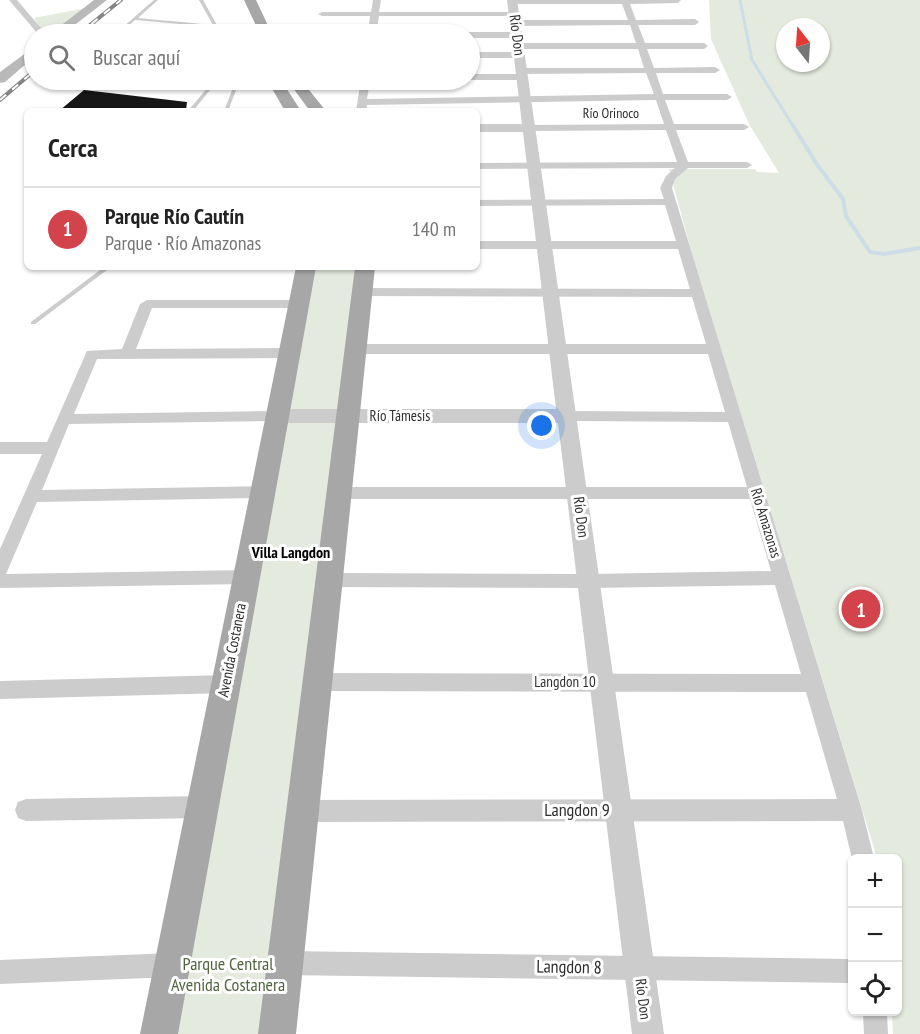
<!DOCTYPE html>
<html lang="es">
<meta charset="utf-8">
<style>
:root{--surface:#fff;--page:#f6f6f6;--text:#222;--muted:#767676;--line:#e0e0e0;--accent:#d3434c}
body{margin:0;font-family:"PT Sans Narrow",sans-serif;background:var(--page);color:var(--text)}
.controls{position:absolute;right:18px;bottom:18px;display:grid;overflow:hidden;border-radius:9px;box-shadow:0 2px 4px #0004}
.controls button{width:54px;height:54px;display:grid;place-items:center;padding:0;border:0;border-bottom:2px solid var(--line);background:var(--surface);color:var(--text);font:30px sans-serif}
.compass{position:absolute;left:776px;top:18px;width:54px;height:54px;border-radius:50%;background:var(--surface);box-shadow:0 2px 4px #0004;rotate:343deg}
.you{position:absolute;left:542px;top:426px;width:21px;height:21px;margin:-15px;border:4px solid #fff;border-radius:50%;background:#1a73e8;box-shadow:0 0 0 9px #1a73e833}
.badge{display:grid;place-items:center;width:39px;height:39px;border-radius:50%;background:var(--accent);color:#fff;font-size:20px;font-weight:700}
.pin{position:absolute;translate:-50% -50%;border:3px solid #fff;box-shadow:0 2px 6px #0006}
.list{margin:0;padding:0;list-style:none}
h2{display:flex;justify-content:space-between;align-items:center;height:78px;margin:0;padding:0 24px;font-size:26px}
h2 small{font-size:20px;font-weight:400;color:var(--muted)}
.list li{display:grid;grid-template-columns:39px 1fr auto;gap:18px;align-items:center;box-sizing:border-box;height:84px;padding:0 24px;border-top:2px solid var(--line)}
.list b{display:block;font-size:22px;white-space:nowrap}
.list p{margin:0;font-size:20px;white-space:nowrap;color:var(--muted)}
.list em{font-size:20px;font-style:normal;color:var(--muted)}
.icon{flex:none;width:33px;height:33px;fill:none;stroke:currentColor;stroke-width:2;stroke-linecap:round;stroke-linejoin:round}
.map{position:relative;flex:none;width:920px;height:1034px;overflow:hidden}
.search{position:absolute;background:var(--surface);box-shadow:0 2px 4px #0004;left:24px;top:24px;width:456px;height:66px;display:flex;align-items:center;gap:15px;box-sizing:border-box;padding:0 21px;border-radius:33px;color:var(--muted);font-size:22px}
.panel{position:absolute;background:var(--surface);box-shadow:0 2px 4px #0004;left:24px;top:108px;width:456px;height:162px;border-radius:9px}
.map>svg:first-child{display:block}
.green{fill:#e4eade;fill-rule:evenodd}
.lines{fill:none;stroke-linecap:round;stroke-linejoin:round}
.stream-far1{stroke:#ccdde8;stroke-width:3}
.stream{stroke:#ccdde8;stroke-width:4}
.building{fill:#161616}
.service{fill:#ccc;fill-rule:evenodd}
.minor{fill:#ccc;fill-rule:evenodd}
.tertiary{fill:#ccc;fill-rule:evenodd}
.secondary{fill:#b9b9b9;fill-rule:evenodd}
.primary{fill:#a7a7a7;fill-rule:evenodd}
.rail-casing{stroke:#848484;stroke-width:4}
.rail{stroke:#fff;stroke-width:2;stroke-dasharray:8;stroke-linecap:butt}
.labels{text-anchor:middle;stroke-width:6;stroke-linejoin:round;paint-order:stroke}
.far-street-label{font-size:14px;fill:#2f2f2f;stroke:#fff}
.street-label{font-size:15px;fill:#2f2f2f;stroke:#fff}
.neighbourhood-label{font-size:16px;font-weight:bold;fill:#000;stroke:#fff}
.near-street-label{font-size:18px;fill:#2f2f2f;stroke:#fff}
.near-park-label{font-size:18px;fill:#516640;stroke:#fff}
</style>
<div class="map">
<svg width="920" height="1034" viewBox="0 0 920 1034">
<rect width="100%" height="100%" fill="#fff"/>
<path class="green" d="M709,0h211v1034h-27l-1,-22h6v-154h-21l-185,-604 -23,-85h86l2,3 22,1 -30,-49 -38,-85zM785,27h36v36h-36z
M86,8l-36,26h-7l-9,-16z
M308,267h54l-91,767h-104z"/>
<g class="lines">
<path class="stream-far1" d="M740,0l12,60 41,66"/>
<path class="stream" d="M792,124l26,42 25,33 3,17 24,36 14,2 36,-6"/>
</g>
<path class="building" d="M84,90l103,12 -1,8 -127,1z"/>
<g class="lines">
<path class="service" d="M154,0h4l-20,18 75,7 -14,-25h4l19,34h-4l-4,-7 -79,-7 -16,14h-4z
M214,80h4l-25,31h-5z
M236,80h4l-12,31h-4z
M104,267h7l-76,57h-4v-2z"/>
<path class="minor" d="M9,0h8l29,34h-8z
M373,0h8l-2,12h135l4,2 -4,2h-135l-3,18h-8l2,-18h-48l-4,-2 4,-2h49z
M510,0h171l-3,3 -48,1 6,16 59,-1 4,3 -4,3h-57l7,18h59l4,3 -4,3h-57l7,19 61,-1 5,3 -5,3h-59l7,21h64l5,3 -5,3h-62l9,24h70l5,3 -5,3h-68l12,32h59l5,3 -5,3h-59l-13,11 -3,9 190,622 12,48 -22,1 -9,-38 -540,1 -8,-3 -3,-8 3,-8 8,-3 534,-1 -31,-107 -489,-1 -7,-3 -3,-6 3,-6 7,-3 484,1 -26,-89 -186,3 -260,-1 -6,-2 -3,-5 3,-5 6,-2 260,1 182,-3 -21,-72h-412l-6,-2 -2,-4 2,-4 6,-2h409l-19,-65 -160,-1 -7,-5 7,-5 157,1 -17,-58h-353l-7,-5 7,-5h351l-14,-47 -330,-1 -6,-4 6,-4 328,1 -12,-40h-201v-8h199l-11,-36 -188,1v-6l187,-1 -4,-11 6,-12 9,-8 -198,1v-6l200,-1 -11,-32 -137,1 -5,-3 5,-3 135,-1 -8,-24 -289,5 -1,6h-10l5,-31h9l-3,19 287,-5 -8,-21 -125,1 -5,-3 5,-3h123l-6,-19h-120l-4,-3 4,-3h118l-6,-18 -115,1 -4,-3 4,-3h113l-6,-16h-112z
M470,32h47l4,3 -4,3h-47v-4h-4z
M470,52h49l4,3 -4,3h-49z
M470,74h52l5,3 -5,3h-52z
M147,300h153l7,4 -7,4h-148l-16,41 154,-1 7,5 -7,5 -193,1 -23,55 203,-3 7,5 -7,5 -208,3 -27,66 221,-4 6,2 2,4 -2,4 -6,2 -226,4 -31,72 240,-4 6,2 3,5 -3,5 -6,2 -246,4v-39l42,-95h-42v-12h47l40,-91 35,-2 18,-45z
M226,675l7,3 3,6 -3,6 -7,3 -226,6v-18z
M203,796l8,3 3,8 -3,8 -8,3 -177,3 -8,-3 -3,-8 3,-8 8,-3z
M285,951l567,8v24l-567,-8 -8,-4 -4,-8 4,-8z
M172,953l8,4 4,8 -4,8 -8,4 -172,7v-24z
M863,1012h24l1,22h-24z"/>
<path class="tertiary" d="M507,0h10l147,1034h-32l-74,-611h-281l-7,-2 -2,-5 2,-5 7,-2h279l-33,-277h-46v-8h45z"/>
<path class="secondary" d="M94,0h13l-44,34h-13z
M34,47v10l-29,25 -5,1v-11z"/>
<path class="primary" d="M244,0h12l16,34h-12z
M267,80h14l20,31h-16z
M287,80h14l25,31h-16z
M296,267h20l-138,767h-38z
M355,267h20l-79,767h-38z"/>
<g class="rail-casing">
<path id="rail" d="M79,34l42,-34
M0,100l34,-29"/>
</g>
<use href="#rail" class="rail"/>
</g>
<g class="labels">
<g class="far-street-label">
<text x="611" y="118">Río Orinoco</text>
</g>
<g class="street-label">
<text transform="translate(517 35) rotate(83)" y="5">Río Don</text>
<text x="400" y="421">Río Támesis</text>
<text transform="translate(581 517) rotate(83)" y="5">Río Don</text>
<text transform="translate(766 523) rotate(73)" y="5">Río Amazonas</text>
<text transform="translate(232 650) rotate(-79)" y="5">Avenida Costanera</text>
<text x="565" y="687">Langdon 10</text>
<text transform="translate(643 999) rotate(83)" y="5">Río Don</text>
</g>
<g class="neighbourhood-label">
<text x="291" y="558">Villa Langdon</text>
</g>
<g class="near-street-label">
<text x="577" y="816">Langdon 9</text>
<text transform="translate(569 967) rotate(1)" y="6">Langdon 8</text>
</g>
<g class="near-park-label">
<text x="228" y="970">Parque Central<tspan x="228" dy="21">Avenida Costanera</tspan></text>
</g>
</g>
</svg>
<div class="controls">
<button>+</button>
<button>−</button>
<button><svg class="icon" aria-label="locate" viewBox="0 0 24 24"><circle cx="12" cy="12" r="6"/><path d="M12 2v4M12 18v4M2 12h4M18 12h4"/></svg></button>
</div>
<svg class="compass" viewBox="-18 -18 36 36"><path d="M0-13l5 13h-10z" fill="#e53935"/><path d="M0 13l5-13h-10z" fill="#767676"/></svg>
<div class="you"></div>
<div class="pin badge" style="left:861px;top:609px">1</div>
<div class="search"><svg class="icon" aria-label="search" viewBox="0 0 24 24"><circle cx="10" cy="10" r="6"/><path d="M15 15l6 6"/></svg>Buscar aquí</div>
<section class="panel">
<h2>Cerca<small></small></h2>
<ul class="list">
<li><span class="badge">1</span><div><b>Parque Río Cautín</b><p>Parque · Río Amazonas</p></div><em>140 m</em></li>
</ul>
</section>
</div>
